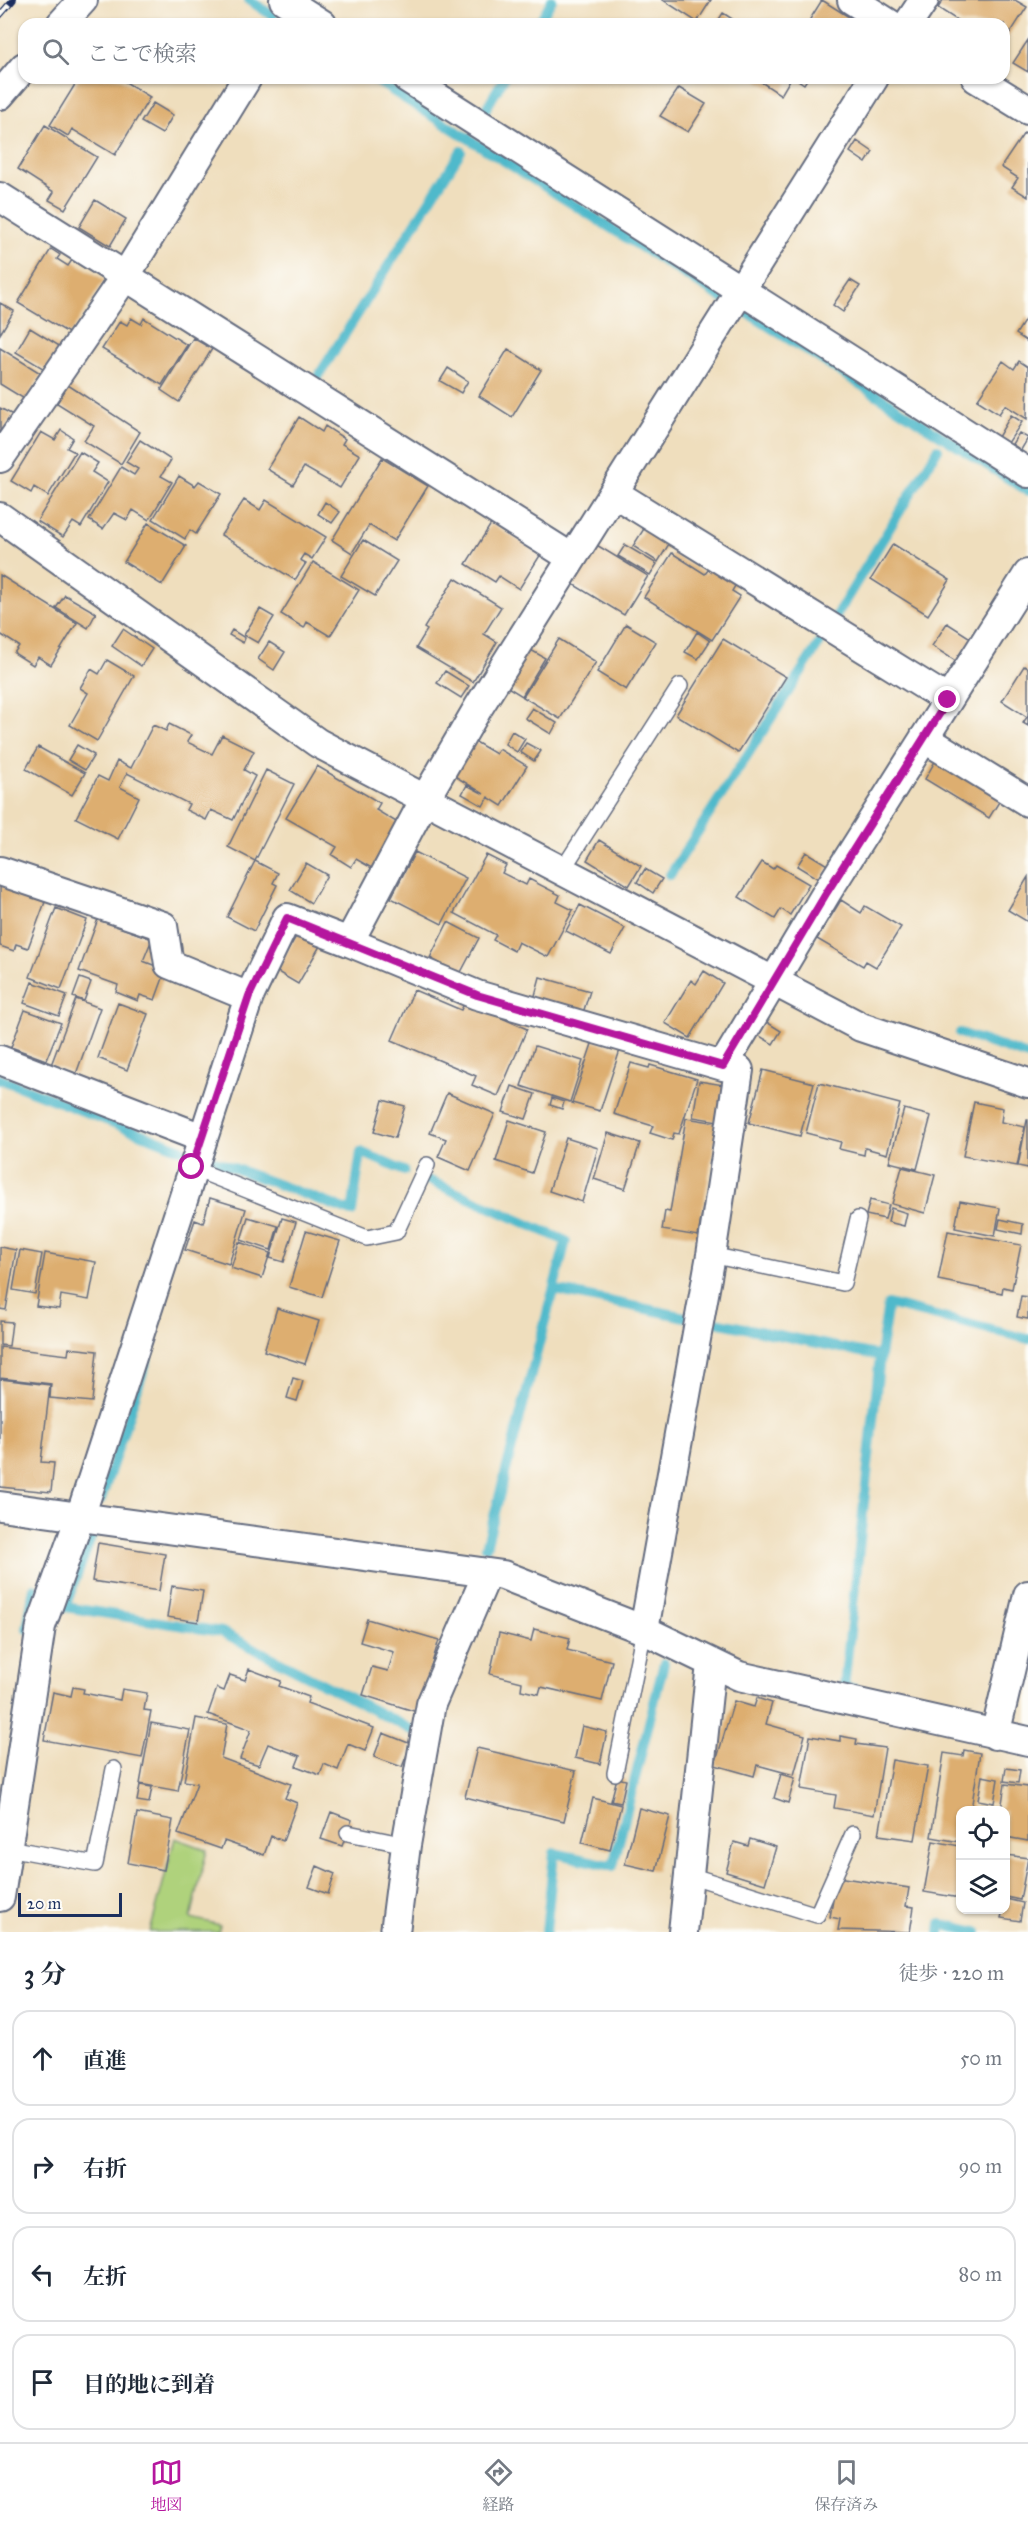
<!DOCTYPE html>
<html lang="ja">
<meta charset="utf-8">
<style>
:root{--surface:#fff;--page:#f6f6f7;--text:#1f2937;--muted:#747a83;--line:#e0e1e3;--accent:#b5179e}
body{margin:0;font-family:"IM FELL Great Primer","Noto Serif JP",serif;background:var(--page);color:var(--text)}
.controls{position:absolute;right:18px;bottom:18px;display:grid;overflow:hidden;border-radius:12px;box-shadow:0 2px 4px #0004}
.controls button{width:54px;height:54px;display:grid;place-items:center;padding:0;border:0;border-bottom:2px solid var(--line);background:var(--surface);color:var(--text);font:30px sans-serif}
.scale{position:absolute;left:18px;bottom:15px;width:104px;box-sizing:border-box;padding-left:6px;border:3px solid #1b2f5e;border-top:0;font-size:16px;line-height:21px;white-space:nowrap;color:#1b2f5e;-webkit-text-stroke:4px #fdfcf7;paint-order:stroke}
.stop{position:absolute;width:18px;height:18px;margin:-14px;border:4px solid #b5179e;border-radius:50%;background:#fff}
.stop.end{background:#b5179e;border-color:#fff;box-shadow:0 2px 6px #0008}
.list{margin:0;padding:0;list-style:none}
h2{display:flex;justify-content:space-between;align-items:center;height:78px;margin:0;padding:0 24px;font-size:26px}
h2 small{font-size:20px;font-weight:400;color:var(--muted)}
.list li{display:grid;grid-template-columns:39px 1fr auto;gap:18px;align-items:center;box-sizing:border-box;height:96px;margin:0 12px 12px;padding:0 12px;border:2px solid var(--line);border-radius:18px}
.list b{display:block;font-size:22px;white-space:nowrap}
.list em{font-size:20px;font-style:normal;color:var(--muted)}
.icon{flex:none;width:33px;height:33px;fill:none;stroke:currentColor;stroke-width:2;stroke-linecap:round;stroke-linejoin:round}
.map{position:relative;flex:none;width:1028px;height:1932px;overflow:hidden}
.search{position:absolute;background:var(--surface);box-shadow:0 2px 4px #0004;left:18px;right:18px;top:18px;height:66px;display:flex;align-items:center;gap:15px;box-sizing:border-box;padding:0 21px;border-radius:18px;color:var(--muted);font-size:22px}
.sheet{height:510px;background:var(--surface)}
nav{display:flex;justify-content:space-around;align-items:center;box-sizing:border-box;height:84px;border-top:2px solid var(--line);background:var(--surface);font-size:16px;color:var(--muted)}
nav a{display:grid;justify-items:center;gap:3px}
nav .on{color:var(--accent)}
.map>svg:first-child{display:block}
.green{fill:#afd27b;stroke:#65806c;stroke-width:1.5}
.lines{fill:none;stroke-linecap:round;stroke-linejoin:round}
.stream{stroke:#4fb9cb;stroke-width:10}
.building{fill:#ddae70}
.service-casing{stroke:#656c7f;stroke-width:18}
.minor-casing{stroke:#656c7f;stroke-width:32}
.service{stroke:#fff;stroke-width:15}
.minor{stroke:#fff;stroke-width:28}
.rail-casing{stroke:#1b2f5e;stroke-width:7}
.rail{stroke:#fdfcf7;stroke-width:4.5;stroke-dasharray:14;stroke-linecap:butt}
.route{stroke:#b5179e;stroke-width:8}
</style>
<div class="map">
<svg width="1028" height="1932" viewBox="0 0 1028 1932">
<rect width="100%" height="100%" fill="#fdfcf7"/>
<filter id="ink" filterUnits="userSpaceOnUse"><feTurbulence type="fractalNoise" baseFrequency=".0167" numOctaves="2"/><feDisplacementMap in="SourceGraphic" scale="12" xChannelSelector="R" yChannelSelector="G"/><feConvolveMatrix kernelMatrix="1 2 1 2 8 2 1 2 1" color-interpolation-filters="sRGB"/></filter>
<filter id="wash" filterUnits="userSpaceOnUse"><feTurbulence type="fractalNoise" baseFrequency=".008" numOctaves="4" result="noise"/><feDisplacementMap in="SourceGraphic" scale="24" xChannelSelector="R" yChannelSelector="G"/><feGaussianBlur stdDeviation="1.35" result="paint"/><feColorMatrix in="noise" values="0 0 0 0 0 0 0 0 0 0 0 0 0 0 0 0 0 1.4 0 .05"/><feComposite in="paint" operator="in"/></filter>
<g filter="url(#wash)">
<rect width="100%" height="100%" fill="#efdebd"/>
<path class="green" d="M175,1838l32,12 -16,68 29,7 -2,7h-68z"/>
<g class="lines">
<path class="stream" d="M249,0l24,16
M538,24l14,-24
M372,78l350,220
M484,112l20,-34
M743,310l285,181
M314,383l147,-232
M836,616l102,-167
M670,875l156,-242
M960,1033l68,23
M0,1079l181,70
M204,1157l148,55 9,-60 43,19
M428,1180l138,61 -80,306
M555,1290l130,27
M711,1321l169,35 8,-52 140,35
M101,1500l46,-140
M91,1538l-26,69 157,25 190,98
M27,1629l7,-41
M855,1689l-11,-2 36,-331
M894,1697l101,19
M546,1932l8,-79 59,13 51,-203
M940,1932l1,-8 36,8"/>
</g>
<g id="blocks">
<path class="building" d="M663,0h48l-14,22z
M822,0l38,24h-53z
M943,0h72l12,7 -23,36v-19h-41l-25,-16z
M723,13l17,11h-24z
M1028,40v32l-15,-9z
M79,78h40l31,19 -35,58 -43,-26 -4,7 -18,-11z
M755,78h36l-10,17z
M795,78h13l-4,6z
M679,88l27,16 -18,28 -28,-16z
M153,103l20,12 -11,19 -21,-12z
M45,125l52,32 -32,52 -16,-9 5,-8 -36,-23z
M1024,133l4,2v62l-16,-10 6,-9 -17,-11z
M857,141l16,11 -7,11 -16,-11z
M95,200l31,19 -16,27 -31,-19z
M51,249l9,6 -3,4 11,7 4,-6 32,20 -34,54 -52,-31z
M850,280l10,6 -17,26 -10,-7z
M0,303l14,8 -14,23z
M1028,315v27l-12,-8z
M131,318l10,6 3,-6 43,27 -25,40 -60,-36 18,-28 7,4z
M30,328l31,19 -15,23 -30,-18z
M193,338l19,11 -33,53 -18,-12z
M0,348l42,26 -16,26 -26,-16z
M508,349l33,21 -29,47 -33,-21z
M1003,361l11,8 5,-8 9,6 -1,52 -22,-14 -6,9 -22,-14z
M448,368l20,13 -7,12 -21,-12z
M68,385l72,47 -19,32 -37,-23 10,-15 -37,-23z
M0,408l13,7 -13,21z
M1011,415l11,7 -14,21 -10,-6z
M299,417l23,15 3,-6 20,13 -3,5 18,11 -20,33 -36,-21 -11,18 -26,-16z
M61,430l12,8 -6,10 8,4 -27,44 -14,-9 -3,6 -20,-12 30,-49 14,8z
M1019,433l9,5 -7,12 -9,-6z
M140,440l31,20 -10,16 11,6 -23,38 -16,-10 -6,10 -13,-7 -11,16 -14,-9 32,-53 13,8 4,-6 -12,-7z
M80,452l18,11 -6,9 16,10 -27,45 -8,-5 -10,15 -26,-16z
M382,458l46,28 -34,55 -25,-16 -17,28 -20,-13z
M179,476l16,10 4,-5 22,13 -25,40 -6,-4 -5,9 -32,-20z
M244,500l16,10 6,-10 60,37 -14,22 -8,-5 -4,6 6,3 -11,17 -74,-45z
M325,502l15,10 -8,11 -14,-9z
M148,523l38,23 -24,39 -38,-23z
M491,524l50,30 -22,35 -20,-13 -4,6 -29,-18z
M647,524l25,15 -14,23 -25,-16z
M363,540l34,21 -22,35 -34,-20z
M595,544l53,32 -24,39 -53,-32z
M893,544l57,36 -22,35 -57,-36z
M625,545l32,19 -7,11 -32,-19z
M672,553l33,21 7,-9 26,16 -6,10 8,5 -28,44 -68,-43z
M313,562l46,28 -29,46 -23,-14 -3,6 -23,-14z
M0,575l77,48 -26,42 -13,-8 -5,8 -19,-12 5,-7 -19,-12z
M455,578l46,29 -17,27 13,8 -24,40 -57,-34 11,-18 -3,-2z
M65,595l31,18 -8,15 -32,-20z
M260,609l14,8 -16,26 -14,-8z
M947,623l25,16 -15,23 -25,-16z
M626,624l30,18 -30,48 -29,-18z
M123,629l29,20 -11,17 -29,-20z
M232,630l13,8 -2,5 -14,-8z
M697,632l13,9 -12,18 -13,-7z
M559,639l37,23 -36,57 -37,-22z
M723,639l63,38 -48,76 -62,-38z
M269,642l16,10 -11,18 -16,-11z
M529,649l16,9 -23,38 -16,-10z
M107,660l27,16 -37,65 -27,-16 18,-32 -8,-5 11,-19 8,5z
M1024,666l4,2v58l-5,-3 4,-6 -25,-16z
M445,671l24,15 -8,12 -24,-15z
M532,708l25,15 -6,11 -26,-16z
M169,724l22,11 -4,7 25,12 10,-19 32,16 -10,19 11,6 -22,44 -22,-10 -5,10 -20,-10 3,-6 -62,-31 -7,14 19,10 -21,42 -42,-21 22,-42 10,5 9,-20 14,7 22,-43 13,6z
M512,731l13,8 -8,13 -12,-8z
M474,741l22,13 3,-5 28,17 -25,40 -14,-9 -5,9 -21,-12 5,-9 17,9 -31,-19z
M526,743l15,8 -7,10 -14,-9z
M77,745l17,10 -9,15 -17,-10z
M38,747l47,26 -13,22 -46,-26z
M937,758l65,39 -13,21 -64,-39z
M317,766l63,37 -4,7 27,16 -26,45 -21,-12 -5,8 -19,-12 5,-8 -51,-29z
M266,770l28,14 -39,77 -27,-14z
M599,840l42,26 -12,20 -42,-26z
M415,852l51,26 -24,46 -51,-26z
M806,852l23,14 -9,14 -23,-14z
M486,855l20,10 -4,8 24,12 3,-6 31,16 -3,7 16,8 -25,47 -30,-15 -4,9 -21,-11 3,-5 -42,-22z
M255,861l23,12 -5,10 4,2 -23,46 -27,-14z
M762,862l11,7 3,-4 33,19 -19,31 -9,-6 -6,10 -36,-22z
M306,863l21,12 -16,28 -21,-13z
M645,869l17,10 -9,14 -16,-11z
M1028,877v45l-20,-12z
M0,885l45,17 -17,46 -12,-4 -2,7 -14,-5z
M841,900l20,13 4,-7 36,21 -25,40 -10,-6 -3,5 -46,-27z
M580,905l45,23 -14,26 -45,-23z
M56,908l31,12 -26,69 -31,-12z
M98,919l54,20 -9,22 23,9 -11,30 -15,-5 -2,6 -22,-9 2,-7 -39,-14z
M448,922l31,16 -19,36 -30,-16z
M298,933l22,13 -22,38 -22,-13z
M704,971l19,12 -33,55 -25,-15 26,-43 5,4z
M540,977l50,14 -8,25 -49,-13z
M80,978l11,4 -7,19 -11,-4z
M32,982l35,13 -8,21 -35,-13z
M414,990l47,20 4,-8 62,27 -29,67 -26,-11 4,-9 -84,-36z
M76,999l24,9 -24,66 -25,-9z
M118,1003l30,11 -21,56 -29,-12z
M25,1010l36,13 -15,37 -35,-13z
M765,1021l16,10 -8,13 -15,-9z
M593,1041l27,9 -20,61 -28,-8z
M535,1046l48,15 -13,41 -49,-16z
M631,1063l18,5 1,-3 47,14 -18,55 -5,-1 -2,7 -22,-7 3,-7 -39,-12z
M763,1070l51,13 -14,53 -51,-13z
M699,1081l25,4 -6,36 -25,-4z
M819,1083l81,21 -13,50 -22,-6 -1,7 -25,-6 2,-7 -35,-9z
M512,1086l23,8 -9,25 -23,-7z
M447,1093l48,21 -25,57 -32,-14 8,-18 -16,-6z
M552,1098l12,4 -2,7 -12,-4z
M383,1100l22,6 -10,32 -21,-6z
M974,1102l29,6 -2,14 24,5 -8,39 -54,-10z
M904,1109l27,7 -14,53 -28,-7z
M686,1118l32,5 -20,113 -36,-6 3,-19 5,1z
M509,1120l37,12 -14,41 -36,-12z
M1027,1120h1v48l-10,-2z
M608,1133l32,10 -15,46 -31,-10z
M566,1138l32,10 -16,54 -33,-11z
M902,1167l33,8 -10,38 -33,-9z
M210,1198l36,11 -17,55 -44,-14 10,-30 8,3z
M870,1200l19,5 -4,14 -19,-4z
M960,1201l40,7 -5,28 -40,-8z
M891,1208l16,5 -3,13 -16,-4z
M248,1217l30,9 -7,24 -30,-10z
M282,1218l14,4 -12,40 -14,-4z
M1000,1219l23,5 -1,10 -24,-5z
M306,1231l34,10 -18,56 -33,-10z
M948,1231l73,14 -9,44 -9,-2 -1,6 -64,-13z
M239,1242l31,11 -8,25 -31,-10z
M0,1247l16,3 -10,60 -6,-1z
M20,1250l22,4 -7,40 -22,-4z
M45,1253l51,9 -7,38 -28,-5 -2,14 -23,-3z
M1021,1296l7,1v22l-11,-2z
M277,1308l42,13 -14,43 -41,-13z
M0,1321l12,1 -3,24 -9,-1z
M0,1347l68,8 1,-7 28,3 -5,51 -42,-4 1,-14 -51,-6z
M293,1378l10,3 -6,20 -10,-3z
M0,1379l50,6 -9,77 13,1 -3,29 -51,-5z
M98,1543l67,11 -6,37 -67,-10z
M172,1586l31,5 -5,31 -31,-5z
M367,1619l72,21 -22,72 -54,-17 9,-28 16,4 6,-19 -34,-10z
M534,1629l36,9 -3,12 45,11 -10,40 -61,-14 -2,7 -18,-4 1,-8 -32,-8 9,-41 32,8z
M249,1669l32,12 -2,5 30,11 -2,6 67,25 -9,23 -17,-7 -10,26 -14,-6 -4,11 -24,-9 4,-10 -32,-12 -9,21 -19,-6 11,-29 -43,-16 9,-26 7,3 6,-16 15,5z
M73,1687l11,2 -1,4 37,7 2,-11 25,4 -3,17 7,1 -9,47 -98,-18 9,-48 18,4z
M757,1698l15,5 -6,21 39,11 -11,40 -37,-10 -3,11 -39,-11 19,-64 20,6z
M196,1718l31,6 -6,34 70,26 -6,14 12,5 -14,38 -12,-5 -7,19 -40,-14 -3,8 -43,-15 19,-51 -13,-2z
M151,1723l39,7 -12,61 -38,-7z
M582,1726l25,6 -7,32 -25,-6z
M383,1733l28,11 -9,23 -28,-10z
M810,1736l30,5v-5l17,3 -1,5 29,4 -11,67 -40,-7 2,-13 -35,-6z
M477,1748l99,23 -12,50 -99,-24z
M964,1750l16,3 -9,57h-11v32l-29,-5 13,-84 19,3z
M892,1760l36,6 -13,74 -36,-5z
M1006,1768l14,2 -2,13 -14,-2z
M781,1774l14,4 -7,25 -14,-5z
M982,1776l16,3 -4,24 -16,-3z
M617,1778l9,2 -5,23 -10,-2z
M1005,1784l23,3v54l-22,-4v-27h-5z
M140,1785l12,2 -3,16 -12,-2z
M593,1798l28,7 -11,45 -28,-7z
M639,1808l31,8 -14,55 -31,-7z
M331,1812l21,8 -10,26 -21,-7z
M137,1813l36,7 -9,50 -36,-7z
M750,1839l26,8 -11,37 -39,-12 8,-30 14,4z
M933,1841l27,5v52l-36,-6z
M1006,1855l22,3 -8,42 -14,-3z
M317,1866l18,8 -7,20 -19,-7z
M837,1877l72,11 -3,18 8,1 -4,25 -72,-2 2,-11 -10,-2z
M1006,1899l17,4 -3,18 -19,-3 2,-8h3z"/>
</g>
</g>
<g filter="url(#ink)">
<use href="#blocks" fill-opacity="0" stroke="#656c7f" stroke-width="1.5"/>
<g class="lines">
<g class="service-casing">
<path id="service" d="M561,872l119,-186
M192,1168l175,70 29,-6 31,-67
M711,1255l132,28 15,-64
M615,1773l29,-143
M348,1833l58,12
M8,1848l87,16 19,-95
M689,1875l128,40 36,-81"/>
</g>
<g class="minor-casing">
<path id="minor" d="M284,0l38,24
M852,0l38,24
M61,24l22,-24
M908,24l16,-24
M407,78l621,395
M976,78l52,32
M0,95l24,-28
M0,197l572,361
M0,458l126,-183 121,-197
M614,493l334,207
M0,517l318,226 543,284 167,56
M924,738l104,64
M0,871l163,55 6,38 80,33
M349,942l128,53 246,71
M0,1060l202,78
M0,1506l503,69 141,55 95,46 289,65
M644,1630l67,-375 28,-185 -16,-4 104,-174 201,-318
M995,1735l33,-140
M0,1897l41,-271 39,-109 169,-520 38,-79 62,24 76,-143 53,-91 396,-630
M395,1932l11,-87 25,-141 56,-130
M683,1932l28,-268"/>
</g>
<use href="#service" class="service"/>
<use href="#minor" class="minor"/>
<g class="rail-casing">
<path id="rail" d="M0,15l13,-15"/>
</g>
<use href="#rail" class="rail"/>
</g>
</g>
<g class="lines" filter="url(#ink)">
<path class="route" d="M192,1167l57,-171 38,-78 190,77 246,71 104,-174 121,-192"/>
</g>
</svg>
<div class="controls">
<button><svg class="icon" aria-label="locate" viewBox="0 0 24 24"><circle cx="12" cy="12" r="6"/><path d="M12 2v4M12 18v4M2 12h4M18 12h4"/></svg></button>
<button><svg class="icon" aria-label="layers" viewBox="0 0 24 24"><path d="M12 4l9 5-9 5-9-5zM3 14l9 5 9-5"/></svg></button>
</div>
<div class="scale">20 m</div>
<div class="stop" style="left:192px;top:1167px"></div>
<div class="stop end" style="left:948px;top:700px"></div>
<div class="search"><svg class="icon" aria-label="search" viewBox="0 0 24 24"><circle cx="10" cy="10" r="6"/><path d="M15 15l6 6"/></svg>ここで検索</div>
</div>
<section class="sheet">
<h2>3 分<small>徒歩 · 220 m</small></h2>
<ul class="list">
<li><svg class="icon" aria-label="ahead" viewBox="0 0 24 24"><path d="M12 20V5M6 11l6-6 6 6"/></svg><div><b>直進</b></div><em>50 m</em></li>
<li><svg class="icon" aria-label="right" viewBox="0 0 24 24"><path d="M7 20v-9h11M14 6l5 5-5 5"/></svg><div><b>右折</b></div><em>90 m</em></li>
<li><svg class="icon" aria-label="left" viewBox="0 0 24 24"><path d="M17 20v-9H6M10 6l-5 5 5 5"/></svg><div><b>左折</b></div><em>80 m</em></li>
<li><svg class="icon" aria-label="arrive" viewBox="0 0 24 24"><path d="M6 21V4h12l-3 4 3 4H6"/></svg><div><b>目的地に到着</b></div></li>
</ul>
</section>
<nav>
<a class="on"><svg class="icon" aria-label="map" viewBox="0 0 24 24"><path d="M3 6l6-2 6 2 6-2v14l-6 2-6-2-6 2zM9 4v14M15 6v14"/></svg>地図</a>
<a><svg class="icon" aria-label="directions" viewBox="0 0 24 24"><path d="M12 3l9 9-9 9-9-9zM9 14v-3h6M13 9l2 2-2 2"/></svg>経路</a>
<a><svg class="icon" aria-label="saved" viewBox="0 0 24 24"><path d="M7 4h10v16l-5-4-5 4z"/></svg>保存済み</a>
</nav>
